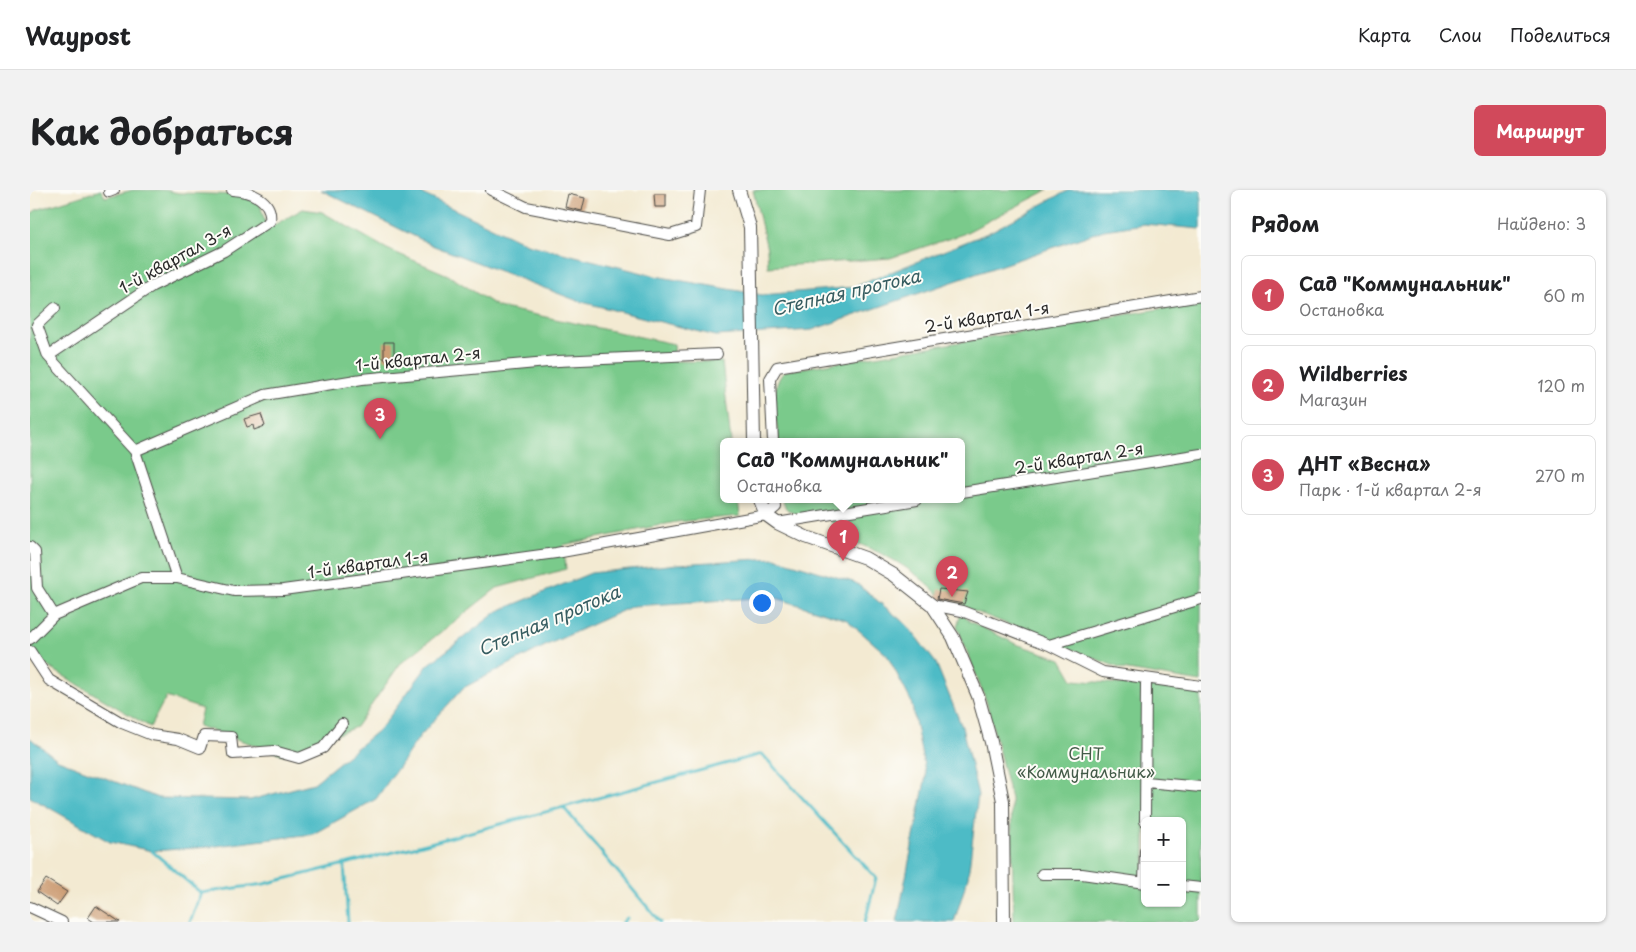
<!DOCTYPE html>
<html lang="ru">
<meta charset="utf-8">
<style>
:root{--surface:#fff;--page:#f2f2f2;--text:#202124;--muted:#757577;--line:#e0e0e0;--accent:#d1495b}
body{margin:0;font-family:"Playpen Sans",sans-serif;background:var(--page);color:var(--text)}
.controls{position:absolute;right:15px;bottom:15px;display:grid;overflow:hidden;border-radius:8px;box-shadow:0 1px 4px #0004}
.controls button{width:45px;height:45px;display:grid;place-items:center;padding:0;border:0;border-bottom:1px solid var(--line);background:var(--surface);color:var(--text);font:25px sans-serif}
.you{position:absolute;left:731px;top:412px;width:18px;height:18px;margin:-12px;border:4px solid #fff;border-radius:50%;background:#1a73e8;box-shadow:0 0 0 8px #1a73e833}
.badge{display:grid;place-items:center;width:32px;height:32px;border-radius:50%;background:var(--accent);color:#fff;font-size:16px;font-weight:700}
.pin{position:absolute;translate:-50% -41px;filter:drop-shadow(0 1px 2px #0008)}
.pin::after{content:'';position:absolute;top:26px;width:18px;height:15px;background:inherit;clip-path:polygon(0 0,100% 0,50% 100%)}
.popup{position:absolute;left:690px;top:248px;width:245px;height:65px;box-sizing:border-box;display:grid;place-content:center;border-radius:8px;background:var(--surface);filter:drop-shadow(0 1px 4px #0005);font-size:16px;white-space:nowrap;color:var(--muted)}
.popup b{font-size:19px;color:var(--text)}
.popup::after{content:'';position:absolute;left:50%;top:100%;margin-left:-10px;border:10px solid transparent;border-top-color:var(--surface)}
.list{margin:0;padding:0;list-style:none}
h2{display:flex;justify-content:space-between;align-items:center;height:65px;margin:0;padding:0 20px;font-size:21px}
h2 small{font-size:16px;font-weight:400;color:var(--muted)}
.list li{display:grid;grid-template-columns:32px 1fr auto;gap:15px;align-items:center;box-sizing:border-box;height:80px;margin:0 10px 10px;padding:0 10px;border:1px solid var(--line);border-radius:8px}
.list b{display:block;font-size:19px;white-space:nowrap}
.list p{margin:0;font-size:16px;white-space:nowrap;color:var(--muted)}
.list em{font-size:16px;font-style:normal;color:var(--muted)}
.map{position:relative;flex:none;width:1171px;height:732px;overflow:hidden;border-radius:8px}
header{display:flex;align-items:center;gap:30px;box-sizing:border-box;height:70px;padding:0 25px;background:var(--surface);border-bottom:1px solid var(--line)}
header strong{font-size:24px}
nav{display:flex;gap:28px;margin-inline-start:auto;font-size:18px}
.intro{display:flex;align-items:center;justify-content:space-between;box-sizing:border-box;height:120px;padding:0 30px}
h1{margin:0;font-size:35px}
.button{padding:12px 22px;border-radius:8px;background:var(--accent);color:#fff;font-size:18px;font-weight:700}
main{display:flex;gap:30px;padding:0 30px}
aside{flex:1;background:var(--surface);border-radius:8px;box-shadow:0 1px 4px #0004}
.map>svg:first-child{display:block}
.green{fill:#7aca8b;stroke:#527a5b;fill-rule:evenodd}
.water{fill:#4dbbc6;stroke:#3c7378}
.lines{fill:none;stroke-linecap:round;stroke-linejoin:round}
.stream{stroke:#4dbbc6;stroke-width:3}
.building{fill:#cd9f77}
.minor-casing{stroke:#494844;stroke-width:12}
.tertiary-casing{stroke:#494844;stroke-width:14}
.minor{stroke:#fff;stroke-width:10}
.tertiary{stroke:#fff;stroke-width:12}
.labels{text-anchor:middle;stroke-width:4;stroke-linejoin:round;paint-order:stroke}
.street-label{font-size:16px;fill:#2b2b2b;stroke:#fdfcf7}
.park-label{font-size:16px;fill:#435b48;stroke:#fdfcf7}
.water-label{font-size:18px;font-style:italic;fill:#375d61;stroke:#fdfcf7}
</style>
<header>
<strong>Waypost</strong>
<nav><a>Карта</a><a>Слои</a><a>Поделиться</a></nav>
</header>
<div class="intro"><h1>Как добраться</h1><a class="button">Маршрут</a></div>
<main>
<div class="map">
<svg width="1171" height="732" viewBox="0 0 1171 732">
<rect width="100%" height="100%" fill="#fdfcf7"/>
<filter id="ink" filterUnits="userSpaceOnUse"><feTurbulence type="fractalNoise" baseFrequency=".02" numOctaves="2"/><feDisplacementMap in="SourceGraphic" scale="10" xChannelSelector="R" yChannelSelector="G"/><feConvolveMatrix kernelMatrix="1 2 1 2 8 2 1 2 1" color-interpolation-filters="sRGB"/></filter>
<filter id="wash" filterUnits="userSpaceOnUse"><feTurbulence type="fractalNoise" baseFrequency=".0096" numOctaves="4" result="noise"/><feDisplacementMap in="SourceGraphic" scale="20" xChannelSelector="R" yChannelSelector="G"/><feGaussianBlur stdDeviation="1.12" result="paint"/><feColorMatrix in="noise" values="0 0 0 0 0 0 0 0 0 0 0 0 0 0 0 0 0 1.4 0 .05"/><feComposite in="paint" operator="in"/></filter>
<g filter="url(#wash)">
<rect width="100%" height="100%" fill="#f3ead2"/>
<path class="green" d="M71,0l4,7 28,-7h31l15,3 62,2 19,9 7,25 36,-20 19,3 65,37 61,26 50,32 176,37 1,17 47,1 9,80h-7v58h14l2,16 -64,6 -113,23 3,24 -69,19 -97,76 -44,63 -72,28 -86,-29 4,-17 -36,-12 -16,30 -120,-71v-441l6,-5z
M723,0h295l-85,44 -73,24 -122,9 -1,-18z
M1171,112v380l-79,-13 -181,-71c-27,-32 -68,-50 -106,-63l-6,-24c-14,2 -44,10 -46,-11h179v-58h-183c-2,-20 -11,-56 6,-71z
M932,421l7,10 47,23 45,15 12,21 128,11v231h-187l-3,-123 -25,-99 -29,-74zM1115,631h37v82h-37z"/>
<path class="water" d="M291,0h93l113,54 128,32 107,19 92,-8 134,-54 81,-43h132v39l-57,-5 -40,6 -292,100 -96,6 -138,-35 -144,-55z
M745,368l81,25 51,42 29,38 26,64 16,68 -10,82 -14,45h-57l29,-146 -15,-75 -24,-46 -40,-35 -74,-23 -140,9 -84,38 -86,44 -43,48 -44,63 -63,35 -105,13 -56,4 -42,-9 -80,-45v-59l28,22 100,38 92,2 64,-17 67,-55 47,-63 70,-54 93,-38 87,-9z"/>
<g class="lines">
<path class="stream" d="M534,618l96,114
M122,661l49,42 63,-9 162,-40 336,-90 114,124 -11,44
M314,674l4,58
M160,732l11,-29
M593,732l4,-4"/>
</g>
<g id="blocks">
<path class="building" d="M538,4l17,4 -3,13 -17,-4z
M624,4h12v13h-11z
M354,152h10v17h-10z
M231,224l4,12 -11,4 -1,-5 -6,2 -3,-8z
M909,399l29,3 -4,12 -27,-5z
M16,689l21,13 -10,14 -20,-14z
M66,716l24,16h-26l-6,-4z"/>
</g>
</g>
<g filter="url(#ink)">
<use href="#blocks" fill-opacity="0" stroke="#494844" stroke-width="1"/>
<g class="lines">
<g class="minor-casing">
<path id="minor" d="M461,0l35,17 144,28 26,-8 4,-37
M79,2l5,-2
M25,118l-18,17 11,31 87,95 42,127
M18,166l104,-70 72,-35 46,-30c3,-21 -19,-30 -38,-31
M743,252l-3,-63 7,-12 424,-71
M105,261l130,-56 97,-16 196,-18 159,-7
M932,302l239,-38
M747,333l140,-23
M0,357l5,5 2,36 17,27 87,-37h36l57,13 49,-1 273,-37 210,-38 10,-8 -1,-7
M902,415l30,6 87,34 152,-46
M0,449l24,-24
M1019,455l54,27 98,14
M0,461l19,29 73,43 30,12 26,4 22,9 4,-12 27,1 2,17 41,-3 25,7 24,-10 19,-24
M1116,592l55,5
M1115,631l1,-142
M1012,684h40l63,9
M1114,693l1,-32
M1152,696l19,2
M0,717l32,15"/>
</g>
<g class="tertiary-casing">
<path id="tertiary" d="M709,0l11,37 4,215
M730,310l6,15 11,8 29,14 59,21 29,17 38,30 21,32 25,59 13,46 12,59 1,121"/>
</g>
<use href="#minor" class="minor"/>
<use href="#tertiary" class="tertiary"/>
</g>
</g>
<g class="labels">
<g class="street-label">
<text transform="translate(145 69) rotate(-29)" y="6">1-й квартал 3-я</text>
<text transform="translate(957 127) rotate(-9)" y="6">2-й квартал 1-я</text>
<text transform="translate(388 169) rotate(-6)" y="6">1-й квартал 2-я</text>
<text transform="translate(1049 268) rotate(-9)" y="6">2-й квартал 2-я</text>
<text transform="translate(338 374) rotate(-8)" y="6">1-й квартал 1-я</text>
</g>
<g class="park-label">
<text x="1056" y="570">СНТ<tspan x="1056" dy="18">«Коммунальник»</tspan></text>
</g>
<g class="water-label">
<text transform="translate(816 103) rotate(-13)" y="6">Степная протока</text>
<text transform="translate(519 431) rotate(-23)" y="6">Степная протока</text>
</g>
</g>
</svg>
<div class="controls">
<button>+</button>
<button>−</button>
</div>
<div class="you"></div>
<div class="pin badge" style="left:813px;top:371px">1</div>
<div class="popup"><b>Сад &quot;Коммунальник&quot;</b>Остановка</div>
<div class="pin badge" style="left:922px;top:407px">2</div>
<div class="pin badge" style="left:350px;top:249px">3</div>
</div>
<aside>
<h2>Рядом<small>Найдено: 3</small></h2>
<ul class="list">
<li><span class="badge">1</span><div><b>Сад &quot;Коммунальник&quot;</b><p>Остановка</p></div><em>60 m</em></li>
<li><span class="badge">2</span><div><b>Wildberries</b><p>Магазин</p></div><em>120 m</em></li>
<li><span class="badge">3</span><div><b>ДНТ «Весна»</b><p>Парк · 1-й квартал 2-я</p></div><em>270 m</em></li>
</ul>
</aside>
</main>
